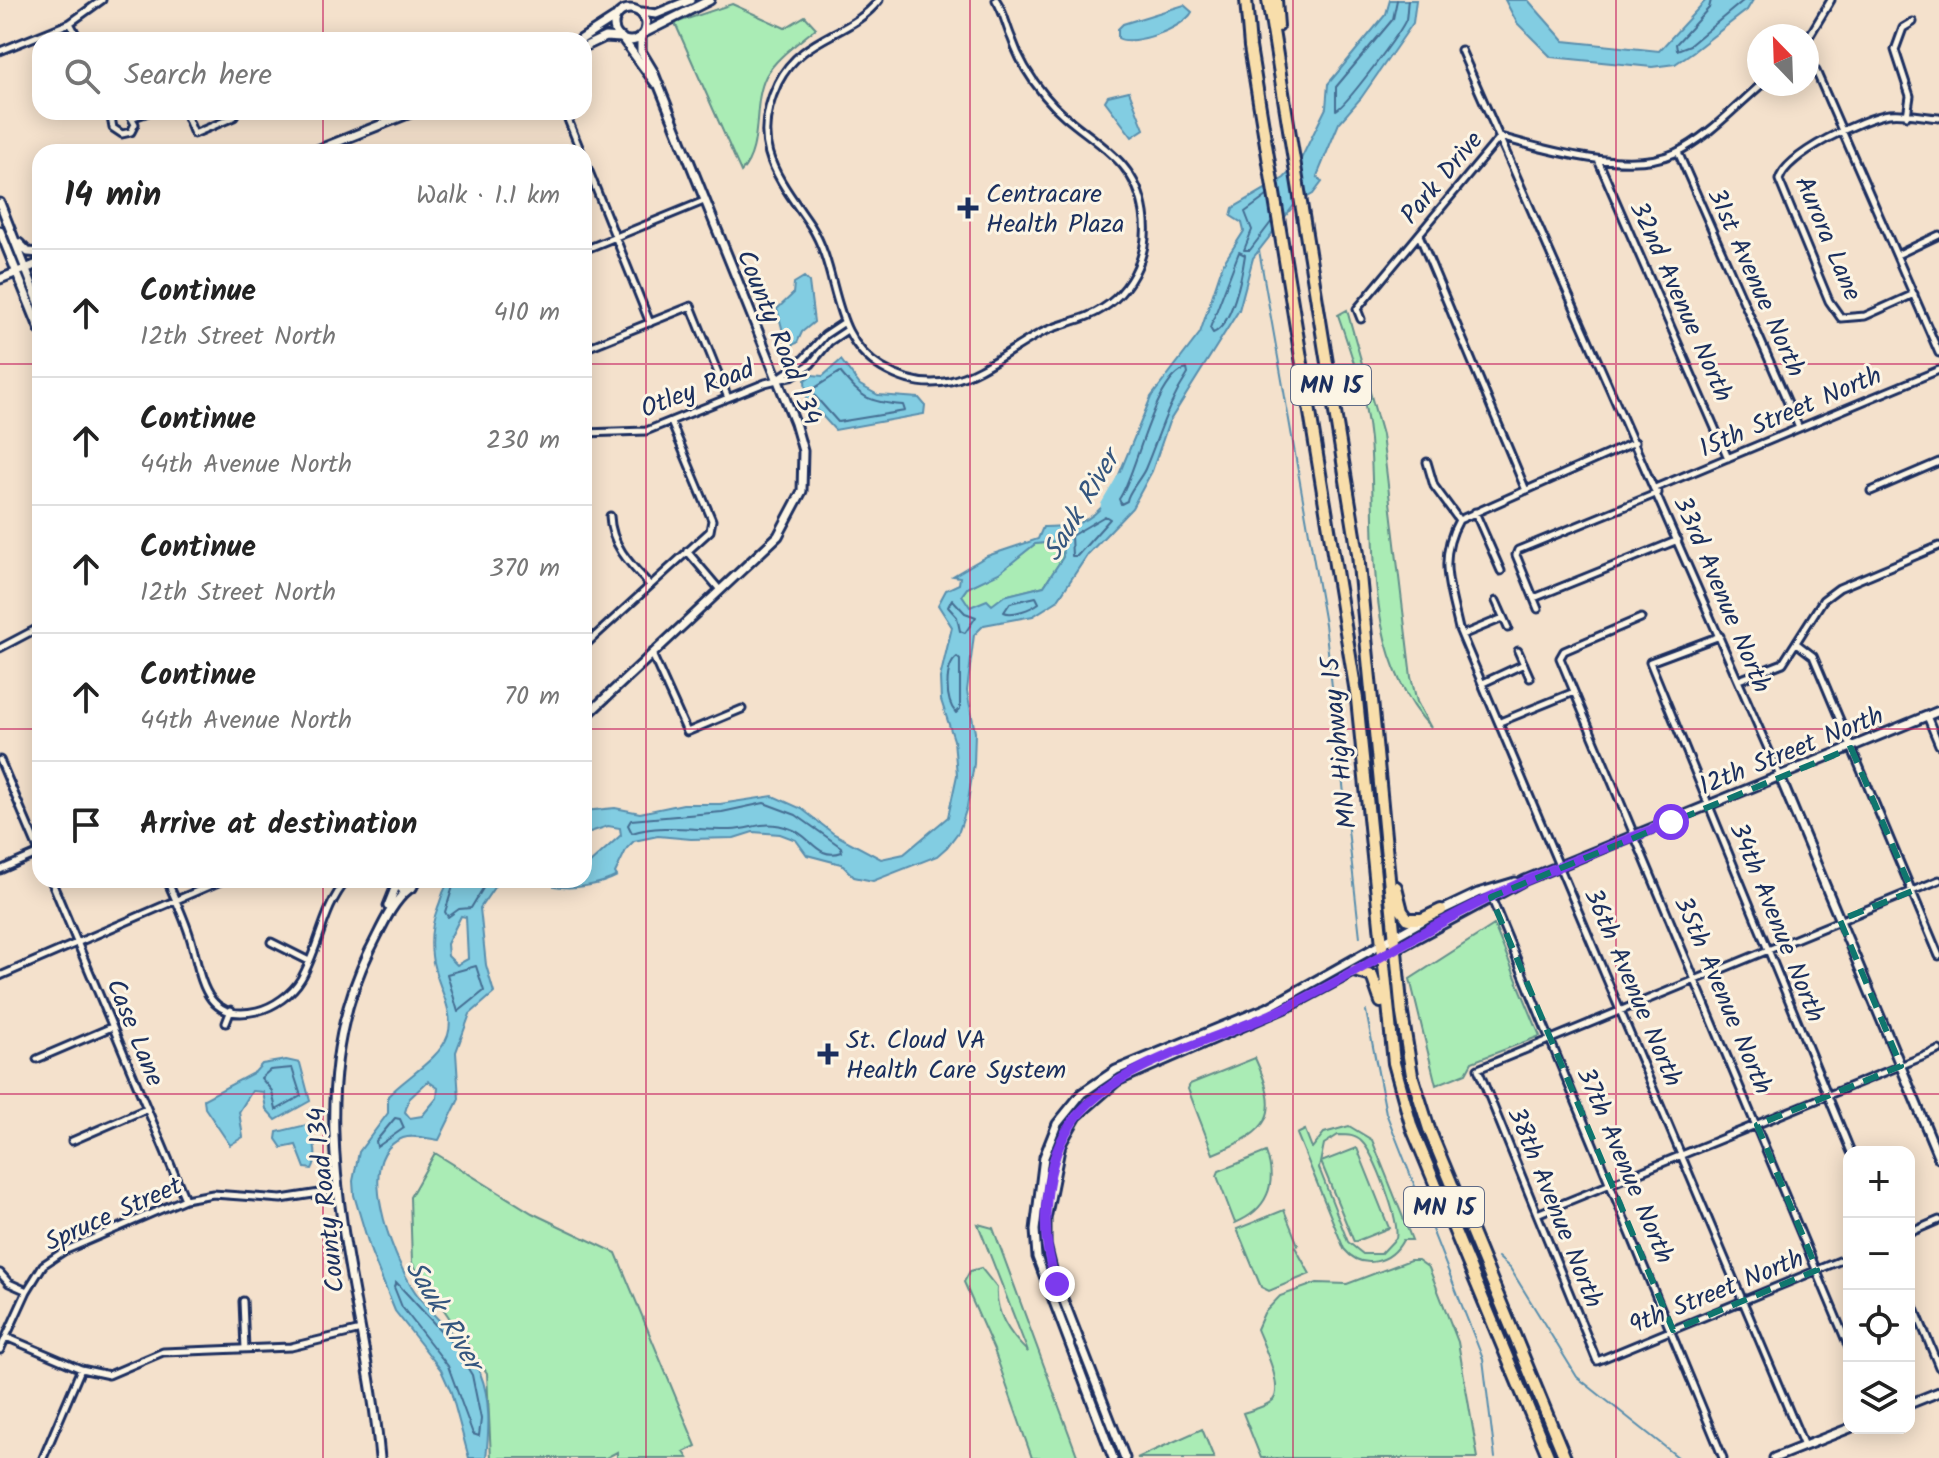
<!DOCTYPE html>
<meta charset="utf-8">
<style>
:root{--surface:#fff;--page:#f2f2f2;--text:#222;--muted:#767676;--line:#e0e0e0}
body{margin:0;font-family:Kalam,sans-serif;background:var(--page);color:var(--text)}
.controls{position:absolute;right:24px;bottom:24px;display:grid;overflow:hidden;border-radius:16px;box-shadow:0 4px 20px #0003}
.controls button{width:72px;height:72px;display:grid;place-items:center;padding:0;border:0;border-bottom:2px solid var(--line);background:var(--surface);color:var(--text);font:40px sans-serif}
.compass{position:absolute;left:1747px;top:24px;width:72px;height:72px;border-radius:50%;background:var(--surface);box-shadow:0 4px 20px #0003;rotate:337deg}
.stop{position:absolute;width:24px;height:24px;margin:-18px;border:6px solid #7c3aed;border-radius:50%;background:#fff}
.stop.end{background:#7c3aed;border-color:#fff;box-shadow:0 2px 8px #0008}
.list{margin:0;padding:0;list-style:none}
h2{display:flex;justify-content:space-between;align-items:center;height:104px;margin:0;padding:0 32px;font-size:34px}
h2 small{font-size:26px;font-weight:400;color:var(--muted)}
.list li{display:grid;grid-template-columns:52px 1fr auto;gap:24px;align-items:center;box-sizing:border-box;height:128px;padding:0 32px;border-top:2px solid var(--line)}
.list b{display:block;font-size:30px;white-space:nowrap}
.list p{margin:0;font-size:26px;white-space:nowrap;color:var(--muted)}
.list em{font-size:26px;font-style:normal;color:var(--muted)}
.icon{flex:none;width:44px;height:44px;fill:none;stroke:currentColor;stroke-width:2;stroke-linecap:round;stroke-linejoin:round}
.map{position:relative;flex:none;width:1939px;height:1458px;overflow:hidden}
.search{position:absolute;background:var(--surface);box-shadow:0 4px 20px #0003;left:32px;top:32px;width:560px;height:88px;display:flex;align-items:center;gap:20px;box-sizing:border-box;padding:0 28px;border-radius:24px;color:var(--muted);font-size:30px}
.panel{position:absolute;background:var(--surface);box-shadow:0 4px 20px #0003;left:32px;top:144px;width:560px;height:744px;border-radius:24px}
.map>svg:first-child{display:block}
.green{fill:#aaecb5;stroke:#628e8a;stroke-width:2;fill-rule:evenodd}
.water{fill:#82cde2;stroke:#598ead;stroke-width:2;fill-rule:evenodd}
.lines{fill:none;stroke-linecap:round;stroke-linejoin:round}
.shore{stroke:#446e93;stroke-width:2}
.stream{stroke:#598ead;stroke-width:2}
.river{stroke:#82cde2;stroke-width:9}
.street-casing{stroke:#1b2f5e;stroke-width:11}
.secondary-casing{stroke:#1b2f5e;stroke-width:13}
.highway-casing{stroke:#1b2f5e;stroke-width:16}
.street{stroke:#fcf5e5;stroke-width:5}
.secondary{stroke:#fcf5e5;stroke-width:7}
.highway{stroke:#f8deab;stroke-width:10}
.route{stroke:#7c3aed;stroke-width:10}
.marked{fill:none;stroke:#0f766e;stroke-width:6;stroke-dasharray:16 10;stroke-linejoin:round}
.grid{fill:none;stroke:#c2185b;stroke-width:2;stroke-opacity:0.55}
.poi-dot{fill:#1b2f5e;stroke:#fcf5e5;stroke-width:3}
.labels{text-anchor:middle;stroke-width:6;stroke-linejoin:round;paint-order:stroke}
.shield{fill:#fcf5e5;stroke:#5e6a86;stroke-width:2}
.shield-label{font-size:24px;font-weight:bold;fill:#1b2f5e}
.street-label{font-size:26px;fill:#1b2f5e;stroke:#fcf5e5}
.poi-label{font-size:26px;fill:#1b2f5e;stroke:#fcf5e5;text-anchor:start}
.water-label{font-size:28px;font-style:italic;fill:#35567f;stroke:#fcf5e5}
</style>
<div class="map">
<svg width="1939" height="1458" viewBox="0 0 1939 1458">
<rect width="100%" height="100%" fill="#f4e1cc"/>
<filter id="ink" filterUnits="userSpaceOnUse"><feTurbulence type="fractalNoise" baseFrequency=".0125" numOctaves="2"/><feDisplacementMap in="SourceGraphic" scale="16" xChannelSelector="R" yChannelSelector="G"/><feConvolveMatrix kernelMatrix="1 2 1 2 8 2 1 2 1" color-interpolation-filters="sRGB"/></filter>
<g filter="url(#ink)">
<path class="green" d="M732,4l53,24 20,-12 11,12c-16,14 -40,29 -50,48 -15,30 -2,71 -25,96l-66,-149z
M1347,310l35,125 29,242 6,25 14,26c-71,-78 -53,-190 -61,-288 -4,-43 -18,-85 -32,-125z
M1062,541l2,15 -20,30 -39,10 -13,10 -23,2 -7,-13 5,-7 32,-16 36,-28z
M1494,925l46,111 -68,26 -6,11 -30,12 -26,-106z
M1255,1058c27,58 15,73 -42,96l-25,-65 2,-5z
M1349,1126l23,14 40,100h-9c-12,23 -41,31 -59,9l-47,-115 8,-4 7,18 12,-15zM1338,1135c9,0 18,0 24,7 13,13 38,79 34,96l-15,16h-18l-15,-12 -29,-74 5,-24z
M1357,1148l32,80 -35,14 -33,-80z
M1266,1152c12,32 1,58 -31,71l-18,-47 2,-5z
M435,1153l97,60 84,40 80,193 -12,6 4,6h-71v-6l-11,6h-115l-4,-85 -75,-110 -2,-66z
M1284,1210l14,35 -3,2 15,27 -41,17 -8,-4 -24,-58z
M978,1224l15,4 85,230h-46l-38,-108 -30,-68 6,-11 11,-3 16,20c-2,26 13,47 31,64z
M1410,1260h8l11,8 29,74 20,116h-217l-18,-45c9,-3 23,-6 30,-13 11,-13 -10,-56 -16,-71l7,-16 16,-17 37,-13 30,1z
M1202,1429l12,29h-77z"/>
<path class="water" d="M1390,0h26l-3,23 -52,75 -22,25 -22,53 5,6 -9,12 -18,10 -42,54 -14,52 -70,112 -17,49 -20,37 -44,46 -31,47 -24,15 -49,9 -10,10 -7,56 8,41 -1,32 -7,43 -8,24 -12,16 -10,9 -64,25 -19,-4 -13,-13 -34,-9 -11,-15 -16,-6 -27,-2 -19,6 -43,1 -33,-3 -24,5 -7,7 -12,25 2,3c-17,9 -44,14 -63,10l-3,-6h33v-17h6l31,-28 -1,-7 -12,-2 -24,8v-23l31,-3 25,5 43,-9h37l53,-8 29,13 32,25 47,25 23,-5 44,-37 9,-42 -3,-35 -13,-40 -1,-22 12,-51 -14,-22 8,-15 13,-6 1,-7 -7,-1 34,-20 51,-17 5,-12c31,-1 44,-1 66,-28l42,-102 49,-64 23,-69 21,-33 -2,-8 -11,-7 2,-8 51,-30 16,-17 26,-53 2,-24 58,-70zM1062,541l1,16 -19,29 -40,10 -12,9 -5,-5 -17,7 -8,-12 5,-7 32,-15 36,-29z
M1505,0h23l36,41 95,10 47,-51h47l-6,10 -53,41 -19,13 -23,3 -101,-10 -34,-34z
M1184,5l8,7c-8,16 -60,35 -74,26v-9l5,-5z
M1129,91l15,38 -12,8 -27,-36 3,-5z
M804,277l5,5 5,40 -12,10 -5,11 -10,4 -10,-38 16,-15 1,-11z
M841,360l19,25 18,10 41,3 6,7 -1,9 -89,16 -29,-32 -1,-18 7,-5 11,1z
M451,880h48l-19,28 6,57 8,28 -24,21 -14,38 3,47 -20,41c-12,-1 -25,-6 -36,-2 -51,19 -10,118 9,149 19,32 53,51 68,86 11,26 9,58 6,85h-17l-18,-66 -10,-22 -46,-59 -24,-59 -17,-57 -1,-14 6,-29 29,-39v-17c18,-19 52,-37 60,-61 8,-25 -14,-54 -16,-79 -2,-16 0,-34 6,-49 4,-9 5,-20 13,-27zM461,916l5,1 2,42 -11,6 -9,-9 -1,-12zM428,1081l10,7 -1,10 -15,18 -12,2 -5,-6 4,-13z
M286,1060l14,3 10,38 -34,19 -10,-11 -3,-17 -11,-1 -13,21 4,25 -13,8 -25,-37 -1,-9 51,-27 7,-8z
M306,1125c8,10 13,32 6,44l-7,-1 -9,-23 -14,3 -6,-9 1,-7z"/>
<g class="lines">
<path class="shore" d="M1397,0l-4,19 -57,68v23c8,-2 66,-79 70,-91 1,-5 1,-13 2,-19
M1711,0l-2,8 -33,36 1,6 13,-5 54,-45
M1267,196l-22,16 7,18 -8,20h6l22,-29
M1239,252l6,3c-3,20 -13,71 -32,78l-3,-5z
M1187,369l1,5c-22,33 -28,60 -43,95 -5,11 -18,24 -18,32l-6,3 -2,-5c16,-20 36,-125 68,-130z
M840,372c22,26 27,30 63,33l2,6 -67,11 -24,-27 -1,-6z
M1105,516l5,3 -33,37h-5l-1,-20z
M1036,597l3,6c-8,6 -27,13 -35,9l6,-9z
M952,599l13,14 11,4 -11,16 -5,-2 -3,-14 -9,-10z
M957,657l3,3v49l-4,4c-11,-12 -12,-46 1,-56z
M764,803l32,12 45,32 1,5c-25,9 -31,-17 -51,-23 -28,-10 -36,0 -60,1 -32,1 -69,-7 -99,3l-4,-8 3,-5 91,-8z
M455,880l-10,32 3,5 11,-8 12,-1 17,-28
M476,966l8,25 -26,21 -11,-38z
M292,1068l9,28 -25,14 -4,-19 -11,-13 9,-8z
M395,1118l5,1 4,9 -27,19 -1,-6z
M396,1282l57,62 19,31 9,44 -2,17 -6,-2 -25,-68 -46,-59 -8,-20z"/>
<path class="stream" d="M1259,250l66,374 35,313
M1366,1011l20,102 97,246 12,99
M1498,1257l12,11 67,109 102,81"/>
<path class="river" d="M1105,506l17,-29"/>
<g class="street-casing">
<path id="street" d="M879,0c-29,37 -77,35 -101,83 -30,63 0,94 33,143 30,47 18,110 71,142 64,38 103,-4 155,-33 16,-9 34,-12 51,-19 41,-17 63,-60 56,-103 -9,-62 -64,-74 -99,-117 -14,-17 -26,-36 -33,-57 -6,-13 -8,-27 -16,-39
M70,23l9,17
M1807,40l24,-40
M1461,50l319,726
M0,51l70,-28 32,-23
M1807,61l9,10 123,282
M110,112l3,16 9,6 9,-2 4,-8 -7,-12
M185,112l9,22 40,-17
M565,112l16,40
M1907,116l3,-20 -15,-46 8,-22 10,-6
M112,117l8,-5
M134,117l14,-5
M1678,152l121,276
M584,159l66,164
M1598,160l130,298
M1419,235l106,253
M584,250l120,-49
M1897,255l42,-20
M1914,294l-49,22 -24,2 -12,-17 -50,-121c7,-26 84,-62 110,-66 15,-2 34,3 50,4
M1361,319l-4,-10 143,-172c46,13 129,37 175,16 32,-15 60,-46 87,-69
M584,349l107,-43 37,92
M777,379l22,-15 26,-29 18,-12
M584,433l62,-2 119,-48 25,-6 21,-13 18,-22 18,-12
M1635,442l-176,78c-22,39 -9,68 0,109l345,817
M1427,462l7,24 25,34
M1655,488l284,-118
M1871,491l68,-29
M1475,512l26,59
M610,516c1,29 20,48 39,68
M687,551l33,39
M1534,598l144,-58
M1496,601l12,27
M1538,609l-22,-54 2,-5 140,-57
M1641,618l-77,33 -4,7 289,690
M584,629l8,9
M1462,635l41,-17
M1720,636l-70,26 201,490
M1796,643l17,13 126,300
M584,646l126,-115 2,-11 -41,-98
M0,648l40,-21
M1518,651l12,27
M652,654l35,78 55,-23
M1739,680l44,-17 40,-63 16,-12 100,-42
M1483,683l41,-19
M1927,716l12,29
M1500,722l74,-30
M0,760l40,94
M0,870l39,-17
M51,880l134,319
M167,880c8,19 17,37 23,57 11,34 11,87 67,74 17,-4 35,-17 44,-32 19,-32 21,-70 46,-99
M1491,897l232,561
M271,942l38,19
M0,976l223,-96
M226,1023l5,-13
M37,1059l75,-32
M72,1141l74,-32
M1537,1214l402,-164
M1909,1233l30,-13
M1849,1257l-252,104 -119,-292 461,-189
M0,1273l9,10 18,8
M1909,1294l30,73
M243,1301l2,48
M6,1337l75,32 28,6 54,-23 128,-5 70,-17
M0,1350l27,-59 16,-26 21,-14 121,-52 28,-5 68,5 58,-9
M43,1458l38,-89"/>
</g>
<g class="secondary-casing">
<path id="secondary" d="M614 25a16 16 0 1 1 32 0a16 16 0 1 1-32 0Z
M642,12l14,2 34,-14
M644,33l66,-33
M622,38l33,45
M580,40l34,-22
M584,47l21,-10 16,1
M312,152l101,-40
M0,203l40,102
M0,231l40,99
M19,243l9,9 12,1
M0,279l40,-16
M584,718l194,-182 24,-45 1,-40 -8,-28 -142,-352 -12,-20v-15
M1780,777l159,381
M393,880l10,10 9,-2 4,-8
M388,906l8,-20
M1438,912l40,-19 37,-11
M1909,1404l30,-12
M380,1458c-15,-168 -90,-347 -10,-508 11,-21 21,-47 39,-61
M1113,1458l-76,-201 -2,-27 9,-73 13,-33 25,-31 34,-23 151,-62 157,-88
M1125,1458l-72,-185 -7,-28v-26l15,-75 16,-28 40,-35 175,-76 233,-125 414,-169
M1774,1458l76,-30"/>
</g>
<g class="highway-casing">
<path id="highway" d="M1246,0l4,47 107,652 37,364 18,65 137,330
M1268,0l90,554 44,460 10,61 17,54 136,329
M1276,0l2,26
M1396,887l6,24 6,8h14l19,-9
M1355,971l17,5 9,26"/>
</g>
<use href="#street" class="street"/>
<use href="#secondary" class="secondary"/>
<use href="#highway" class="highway"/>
</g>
</g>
<g class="lines" filter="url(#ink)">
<path class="route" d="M1057,1284c-19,-50 -15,-125 20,-168 48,-58 147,-77 213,-110 60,-29 116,-66 175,-96 66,-35 137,-60 206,-88"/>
</g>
<path class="marked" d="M1851,748l61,143 -72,29 61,146 -144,59 60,145 -144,60 -182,-433z"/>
<path class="grid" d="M323,0v40M646,0v1458M970,0v1458M1293,0v1458M1616,0v1458M323,112v40M0,364h40M584,364h1355M0,729h40M584,729h1355M323,880v578M0,1094h1939"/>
<g class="poi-dot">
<path d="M964 196h8v8h8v8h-8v8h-8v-8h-8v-8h8z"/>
<path d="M824 1042h8v8h8v8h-8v8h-8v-8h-8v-8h8z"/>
</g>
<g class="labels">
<g class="shield">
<rect x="1291" y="365" width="80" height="40" rx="6"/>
<rect x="1404" y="1187" width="80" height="40" rx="6"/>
</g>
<g class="shield-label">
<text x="1331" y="393">MN 15</text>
<text x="1444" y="1215">MN 15</text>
</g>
<g class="street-label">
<text transform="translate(1441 177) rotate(-50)" y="9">Park Drive</text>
<text transform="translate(1829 238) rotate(67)" y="9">Aurora Lane</text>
<text transform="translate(1757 282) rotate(66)" y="9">31st Avenue North</text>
<text transform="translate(1682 301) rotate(66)" y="9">32nd Avenue North</text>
<text transform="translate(780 337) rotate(68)" y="9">County Road 134</text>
<text transform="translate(697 388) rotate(-21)" y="9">Otley Road</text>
<text transform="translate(1790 411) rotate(-23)" y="9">15th Street North</text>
<text transform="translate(1723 594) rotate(67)" y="9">33rd Avenue North</text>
<text transform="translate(1338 743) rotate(-96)" y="9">MN Highway 15</text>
<text transform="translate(1791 750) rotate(-22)" y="9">12th Street North</text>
<text transform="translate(1778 922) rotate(68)" y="9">34th Avenue North</text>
<text transform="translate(1634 987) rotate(67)" y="9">36th Avenue North</text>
<text transform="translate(1724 995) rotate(67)" y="9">35th Avenue North</text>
<text transform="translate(136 1032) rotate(68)" y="9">Case Lane</text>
<text transform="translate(1626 1165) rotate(67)" y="9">37th Avenue North</text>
<text transform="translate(325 1200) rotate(-96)" y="9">County Road 134</text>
<text transform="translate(1556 1207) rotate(68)" y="9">38th Avenue North</text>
<text transform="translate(113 1213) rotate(-24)" y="9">Spruce Street</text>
<text transform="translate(1716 1291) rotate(-22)" y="9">9th Street North</text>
</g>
<g class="poi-label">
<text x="986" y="202">Centracare<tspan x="986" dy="30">Health Plaza</tspan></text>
<text x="846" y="1048">St. Cloud VA<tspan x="846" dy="30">Health Care System</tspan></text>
</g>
<g class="water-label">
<text transform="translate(1080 505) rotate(-59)" y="10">Sauk River</text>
<text transform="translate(445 1314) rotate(59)" y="10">Sauk River</text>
</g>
</g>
</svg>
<div class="controls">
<button>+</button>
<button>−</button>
<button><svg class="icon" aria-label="locate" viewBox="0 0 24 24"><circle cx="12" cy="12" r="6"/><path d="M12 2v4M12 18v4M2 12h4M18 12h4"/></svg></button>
<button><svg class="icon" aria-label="layers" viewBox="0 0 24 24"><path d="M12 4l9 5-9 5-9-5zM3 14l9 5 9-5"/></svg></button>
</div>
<svg class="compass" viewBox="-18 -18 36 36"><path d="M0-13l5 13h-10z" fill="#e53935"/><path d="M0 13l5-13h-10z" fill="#767676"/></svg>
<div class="stop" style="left:1671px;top:822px"></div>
<div class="stop end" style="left:1057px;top:1284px"></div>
<div class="search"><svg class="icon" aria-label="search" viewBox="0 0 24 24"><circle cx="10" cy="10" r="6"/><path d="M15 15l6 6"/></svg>Search here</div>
<section class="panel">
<h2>14 min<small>Walk · 1.1 km</small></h2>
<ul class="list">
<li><svg class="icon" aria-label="ahead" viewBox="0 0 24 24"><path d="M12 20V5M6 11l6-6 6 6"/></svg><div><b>Continue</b><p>12th Street North</p></div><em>410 m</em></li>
<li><svg class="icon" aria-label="ahead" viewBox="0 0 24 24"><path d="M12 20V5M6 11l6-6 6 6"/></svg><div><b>Continue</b><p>44th Avenue North</p></div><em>230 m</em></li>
<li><svg class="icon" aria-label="ahead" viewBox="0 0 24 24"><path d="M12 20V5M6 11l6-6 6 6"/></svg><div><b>Continue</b><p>12th Street North</p></div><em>370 m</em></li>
<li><svg class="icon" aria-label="ahead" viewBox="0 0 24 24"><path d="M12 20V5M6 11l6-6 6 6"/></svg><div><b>Continue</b><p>44th Avenue North</p></div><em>70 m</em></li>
<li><svg class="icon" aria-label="arrive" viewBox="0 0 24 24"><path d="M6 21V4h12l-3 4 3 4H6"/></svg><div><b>Arrive at destination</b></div></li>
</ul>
</section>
</div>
